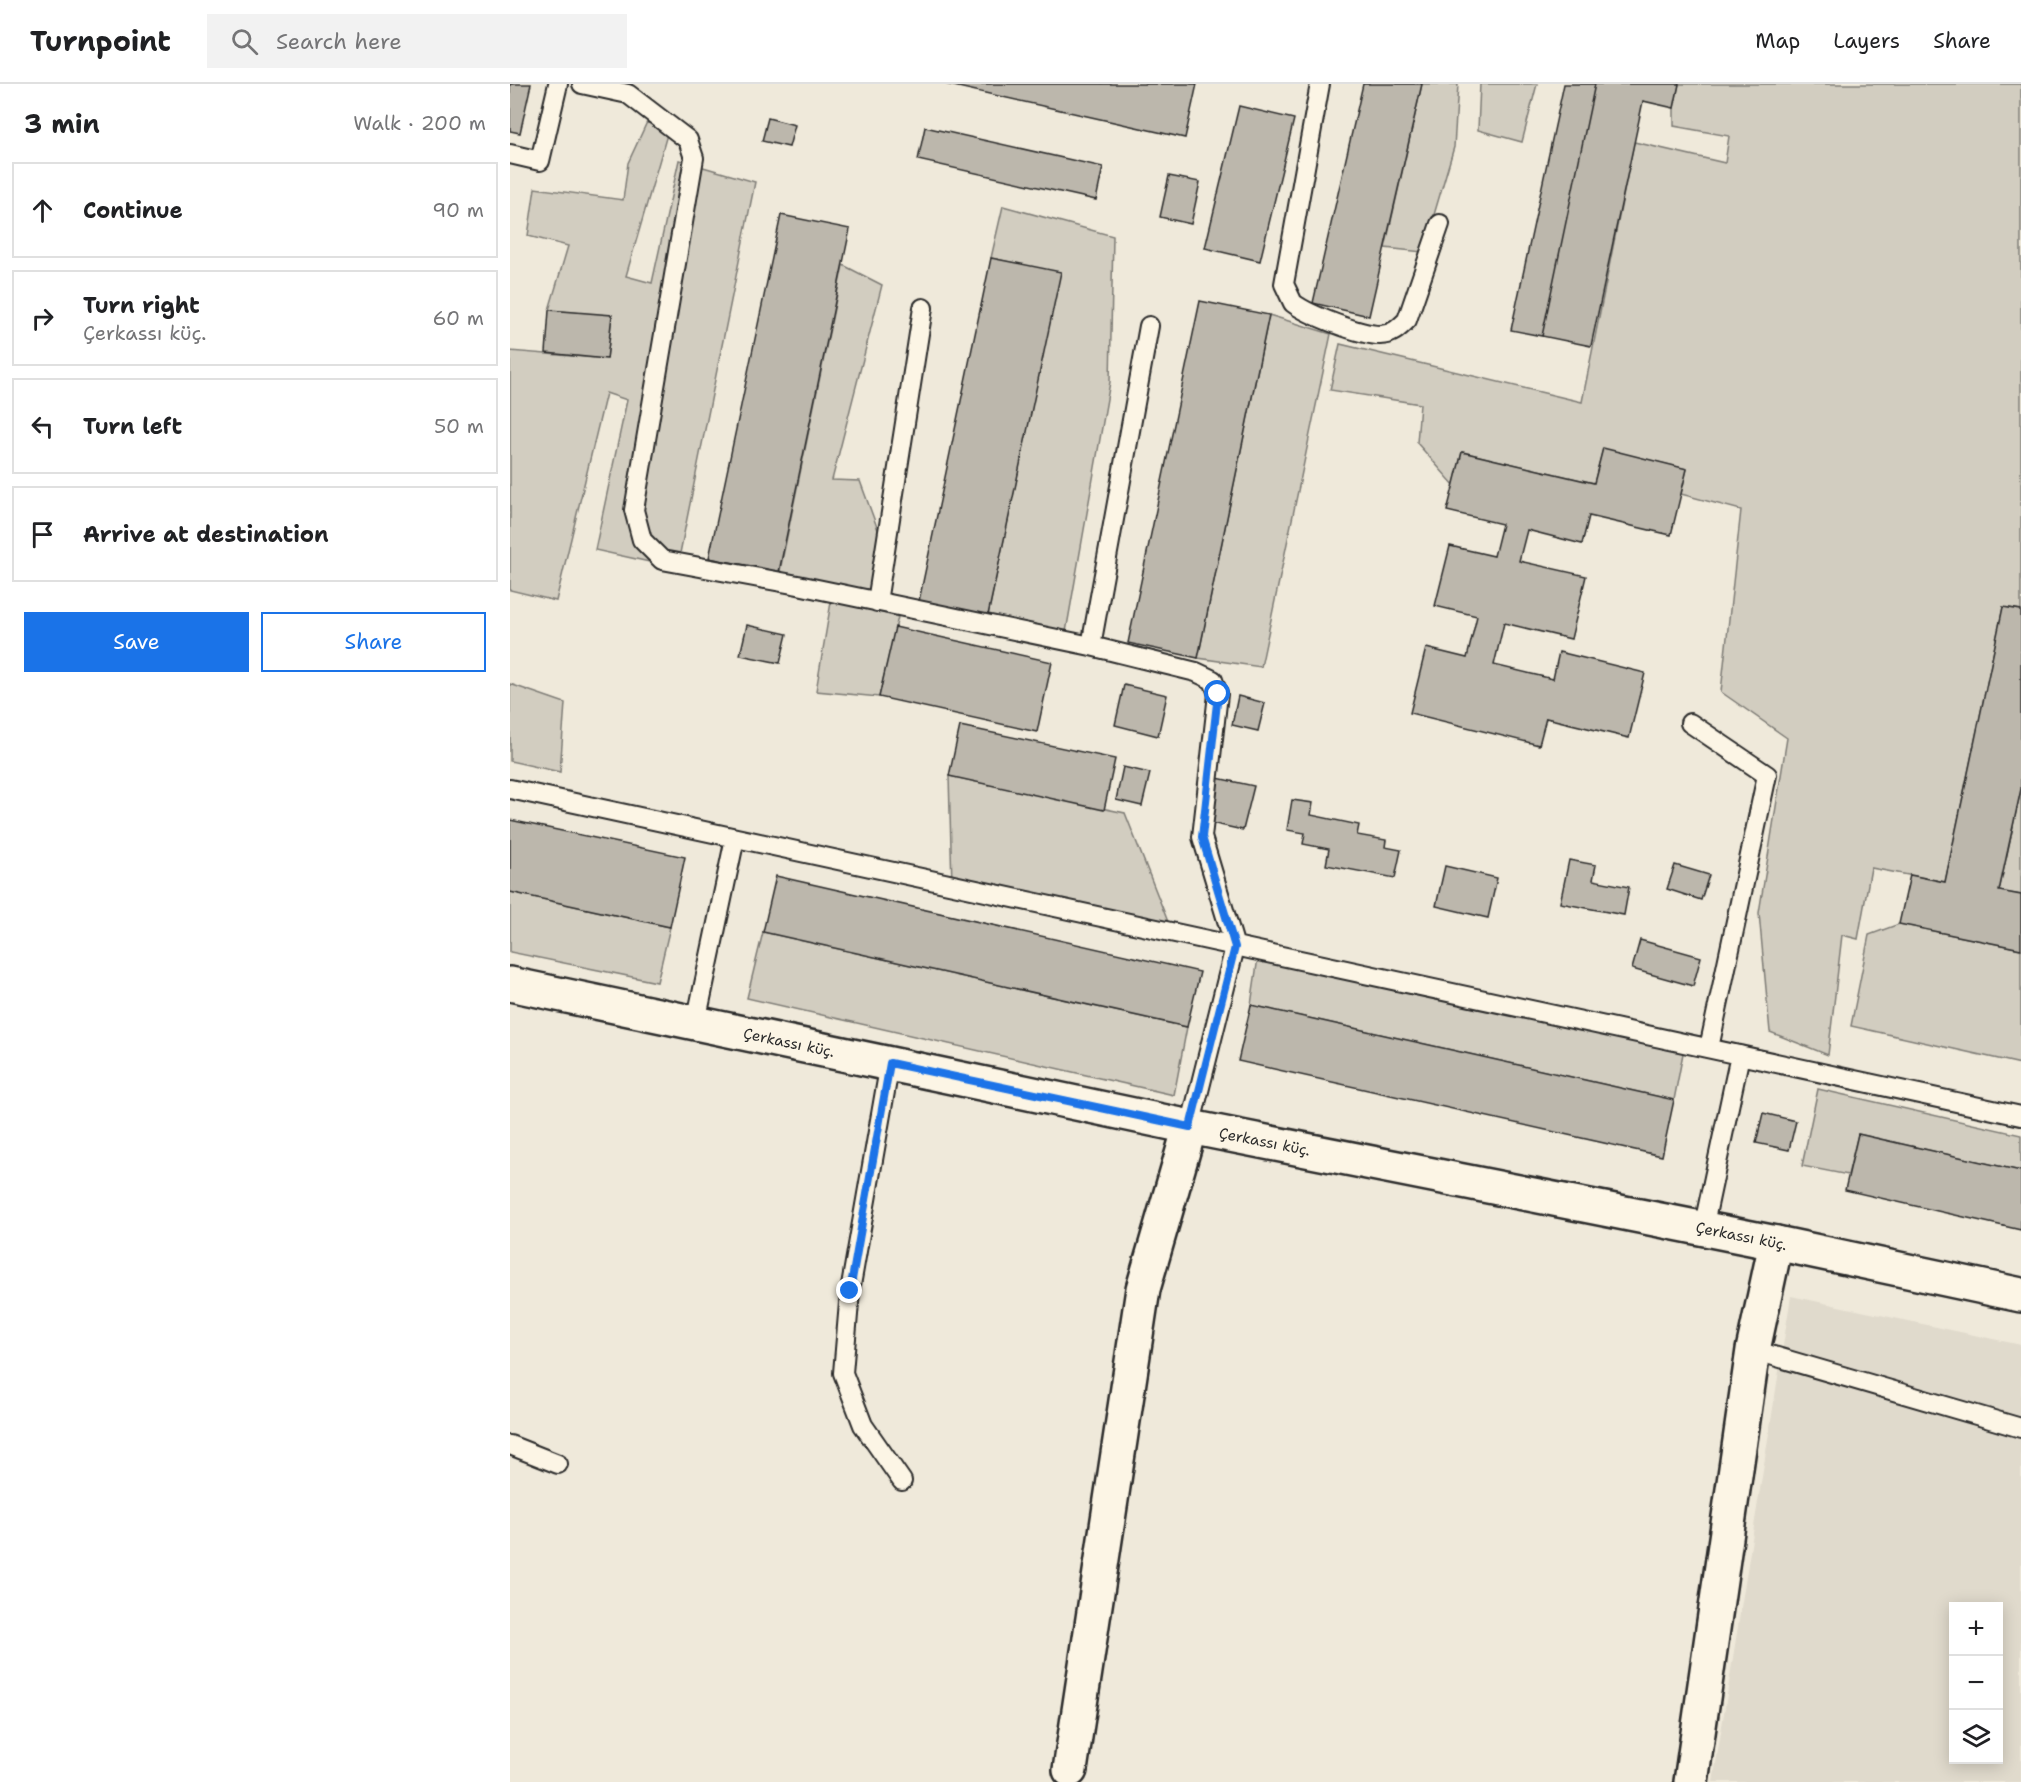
<!DOCTYPE html>
<meta charset="utf-8">
<style>
:root{--surface:#fff;--page:#f2f2f2;--text:#202124;--muted:#757577;--line:#e0e0e0;--accent:#1a73e8}
body{margin:0;font-family:"Shantell Sans",sans-serif;background:var(--page);color:var(--text)}
.controls{position:absolute;right:18px;bottom:18px;display:grid;overflow:hidden;border-radius:0px;box-shadow:0 3px 15px #0003}
.controls button{width:54px;height:54px;display:grid;place-items:center;padding:0;border:0;border-bottom:2px solid var(--line);background:var(--surface);color:var(--text);font:30px sans-serif}
.stop{position:absolute;width:18px;height:18px;margin:-14px;border:4px solid #1a73e8;border-radius:50%;background:#fff}
.stop.end{background:#1a73e8;border-color:#fff;box-shadow:0 2px 6px #0008}
.list{margin:0;padding:0;list-style:none}
h2{display:flex;justify-content:space-between;align-items:center;height:78px;margin:0;padding:0 24px;font-size:26px}
h2 small{font-size:20px;font-weight:400;color:var(--muted)}
.list li{display:grid;grid-template-columns:39px 1fr auto;gap:18px;align-items:center;box-sizing:border-box;height:96px;margin:0 12px 12px;padding:0 12px;border:2px solid var(--line);border-radius:0px}
.list b{display:block;font-size:22px;white-space:nowrap}
.list p{margin:0;font-size:20px;white-space:nowrap;color:var(--muted)}
.list em{font-size:20px;font-style:normal;color:var(--muted)}
.actions{display:flex;gap:12px;padding:18px 24px}
.actions a{flex:1;padding:14px 0;border:2px solid var(--accent);border-radius:0px;text-align:center;font-size:21px;color:var(--accent)}
.actions .main{background:var(--accent);color:#fff}
.icon{flex:none;width:33px;height:33px;fill:none;stroke:currentColor;stroke-width:2;stroke-linecap:round;stroke-linejoin:round}
.map{position:relative;flex:none;width:1511px;height:1698px;overflow:hidden}
header{display:flex;align-items:center;gap:36px;box-sizing:border-box;height:84px;padding:0 30px;background:var(--surface);border-bottom:2px solid var(--line)}
header strong{font-size:28px}
nav{display:flex;gap:33px;margin-inline-start:auto;font-size:21px}
.search{width:420px;height:54px;background:var(--page);display:flex;align-items:center;gap:15px;box-sizing:border-box;padding:0 21px;border-radius:0px;color:var(--muted);font-size:22px}
main{display:flex}
aside{flex:1;background:var(--surface)}
.map>svg:first-child{display:block}
.built{fill:#e0dacc;fill-rule:evenodd}
.green{fill:#d2cdc0;stroke:#7e7c76;stroke-width:1.5}
.building{fill:#bcb7ac;stroke:#2b2b2b;stroke-width:1.5}
.lines{fill:none;stroke-linecap:round;stroke-linejoin:round}
.service-casing{stroke:#2b2b2b;stroke-width:22}
.minor-casing{stroke:#2b2b2b;stroke-width:38}
.tertiary-casing{stroke:#2b2b2b;stroke-width:38}
.service{stroke:#fcf5e5;stroke-width:18}
.minor{stroke:#fcf5e5;stroke-width:33}
.tertiary{stroke:#fcf5e5;stroke-width:33}
.route{stroke:#1a73e8;stroke-width:8}
.labels{text-anchor:middle;stroke-width:6;stroke-linejoin:round;paint-order:stroke}
.street-label{font-size:15px;fill:#2b2b2b;stroke:#fcf5e5}
</style>
<header>
<strong>Turnpoint</strong>
<div class="search"><svg class="icon" aria-label="search" viewBox="0 0 24 24"><circle cx="10" cy="10" r="6"/><path d="M15 15l6 6"/></svg>Search here</div>
<nav><a>Map</a><a>Layers</a><a>Share</a></nav>
</header>
<main>
<aside>
<h2>3 min<small>Walk · 200 m</small></h2>
<ul class="list">
<li><svg class="icon" aria-label="ahead" viewBox="0 0 24 24"><path d="M12 20V5M6 11l6-6 6 6"/></svg><div><b>Continue</b></div><em>90 m</em></li>
<li><svg class="icon" aria-label="right" viewBox="0 0 24 24"><path d="M7 20v-9h11M14 6l5 5-5 5"/></svg><div><b>Turn right</b><p>Çerkassı küç.</p></div><em>60 m</em></li>
<li><svg class="icon" aria-label="left" viewBox="0 0 24 24"><path d="M17 20v-9H6M10 6l-5 5 5 5"/></svg><div><b>Turn left</b></div><em>50 m</em></li>
<li><svg class="icon" aria-label="arrive" viewBox="0 0 24 24"><path d="M6 21V4h12l-3 4 3 4H6"/></svg><div><b>Arrive at destination</b></div></li>
</ul>
<div class="actions"><a class="main">Save</a><a>Share</a></div>
</aside>
<div class="map">
<svg width="1511" height="1698" viewBox="0 0 1511 1698">
<rect width="100%" height="100%" fill="#efe9da"/>
<filter id="ink" filterUnits="userSpaceOnUse"><feTurbulence type="fractalNoise" baseFrequency=".0167" numOctaves="2"/><feDisplacementMap in="SourceGraphic" scale="12" xChannelSelector="R" yChannelSelector="G"/><feConvolveMatrix kernelMatrix="1 2 1 2 8 2 1 2 1" color-interpolation-filters="sRGB"/></filter>
<g filter="url(#ink)">
<path class="built" d="M1281,1212l230,49v437h-308zM1444,1522h44v154h-44z"/>
<path class="green" d="M912,0h36l-4,63 -31,105 -38,-4z
M970,0h57l-15,58 -44,-12z
M1169,0h342v526l-18,-3 -58,275 -74,-14 -13,71 -16,-4 -14,120 -58,-23 -11,-119 28,-175 -66,-46 20,-182 -60,-16 6,-25 -84,-20 -9,34 -132,-31 -8,33 -37,-42 3,-39 -90,-14 10,-46 242,58 52,-260 91,21 4,-27 -55,-10v-18z
M137,38l21,9 -42,145 26,7 27,-123 76,22 -78,386 -82,-18 32,-150 -21,-7 -50,208 -46,-11v-239l97,8 5,-43 -63,-6 19,-64 -40,-10 7,-48 88,12 5,-37z
M493,122l110,30 -3,146 -44,250 -78,-17 72,-342 -69,-15z
M333,181l39,20 -50,195 28,1 28,76 -10,55 20,5 -19,80 -63,-6 15,-89 -55,-12z
M759,231l62,19 -70,333 -63,-9z
M0,600l55,19 -5,69 -50,-11z
M439,692l176,37 47,119 -220,-48z
M1511,705v106l-22,-4z
M0,808l160,35 -13,55 -147,-30z
M1389,840l122,25v115l-170,-38 18,-91z
M253,848l424,95 -13,68 -427,-97z
M749,867l426,92 -11,57 -423,-95z
M1308,1005l203,46v36l-163,-37 -10,41 -46,-9z"/>
<path class="building" d="M0,0h21l-11,49 -10,-2z
M435,0h252l-12,54z
M853,0h59l-53,232 -56,-13z
M1054,0h31l-53,252 -31,-6z
M1085,0h84l-5,24 -31,-7 -52,245 -49,-10z
M729,22l55,13 -34,142 -55,-13z
M258,34l27,7 -6,22 -27,-6z
M415,43l178,40 -7,33 -178,-40z
M659,92l31,6 -9,42 -31,-7z
M271,131l69,14 -71,343 -70,-14z
M481,174l70,14 -73,343 -69,-14z
M690,217l69,14 -71,343 -70,-15z
M39,226l63,5 -5,44 -61,-6z
M1093,364l84,21 -16,66 -82,-19 -7,28 -55,-14 -8,31 67,15 -15,63 -67,-16 -10,42 59,14 6,-27 86,21 -16,65 -83,-20 -7,27 -129,-32 16,-65 41,10 10,-42 -42,-10 15,-60 44,10 8,-32 -55,-13 15,-59 132,31z
M1493,523l18,3v179l-22,102 22,4v54l-122,-25 11,-49 35,7z
M237,541l40,9 -7,29 -40,-8z
M385,543l157,35 -15,70 -158,-35z
M614,601l43,10 -9,41 -43,-11z
M728,612l27,7 -7,28 -26,-6z
M450,642l155,33 -11,51 -155,-34z
M613,683l27,6 -8,33 -26,-6z
M707,694l37,8 -11,44 -37,-8z
M782,716l21,3 -2,12 48,10 -2,10 29,5 -1,7 16,3 -6,28 -69,-13 3,-16 -26,-5 2,-11 -18,-3z
M0,736l175,37 -15,70 -160,-35z
M1059,776l27,5 -3,15 36,7 -5,28 -64,-12z
M1165,781l34,10 -8,25 -34,-11z
M935,782l52,12 -9,40 -52,-12z
M266,792l424,96 -13,55 -424,-95z
M1130,856l61,17 -8,29 -61,-17z
M741,921l423,95 -12,56 -424,-95z
M1253,1029l33,8 -7,29 -33,-7z
M1348,1050l163,37v59l-176,-40z"/>
<g class="lines">
<g class="service-casing">
<path id="service" d="M72,0l46,10 60,46 6,18 -60,352 8,30 20,20 136,25 293,61 105,26 17,8 5,14 -16,143 33,110 -45,180
M810,0l-36,200 9,19c16,12 67,32 87,32 12,0 19,-7 27,-15l33,-96
M0,70l30,7 18,-77
M367,518l46,-294
M581,562l58,-320
M1180,639l77,52 -58,273
M0,705l1511,327
M186,938l39,-184
M380,979l-40,228 -7,82 20,52 39,56
M1193,1145l37,-174
M1243,1266l268,78
M0,1361l48,19"/>
</g>
<g class="minor-casing">
<path id="minor" d="M560,1686l73,-481 47,-162
M1181,1698l62,-432 23,-107"/>
</g>
<g class="tertiary-casing">
<g id="tertiary">
<path id="s1" d="M0,900l680,143 586,116 245,52"/>
</g>
</g>
<use href="#service" class="service"/>
<use href="#minor" class="minor"/>
<use href="#tertiary" class="tertiary"/>
</g>
</g>
<g class="lines" filter="url(#ink)">
<path class="route" d="M340,1207l40,-228 300,64 45,-180 -33,-110 16,-143"/>
</g>
<g class="labels">
<g class="street-label">
<text dy="5" stroke="none"><textPath href="#s1" startOffset="285">Çerkassı küç.</textPath></text>
<text dy="5" stroke="none"><textPath href="#s1" startOffset="771">Çerkassı küç.</textPath></text>
<text dy="5" stroke="none"><textPath href="#s1" startOffset="1257">Çerkassı küç.</textPath></text>
</g>
</g>
</svg>
<div class="controls">
<button>+</button>
<button>−</button>
<button><svg class="icon" aria-label="layers" viewBox="0 0 24 24"><path d="M12 4l9 5-9 5-9-5zM3 14l9 5 9-5"/></svg></button>
</div>
<div class="stop" style="left:708px;top:610px"></div>
<div class="stop end" style="left:340px;top:1207px"></div>
</div>
</main>
